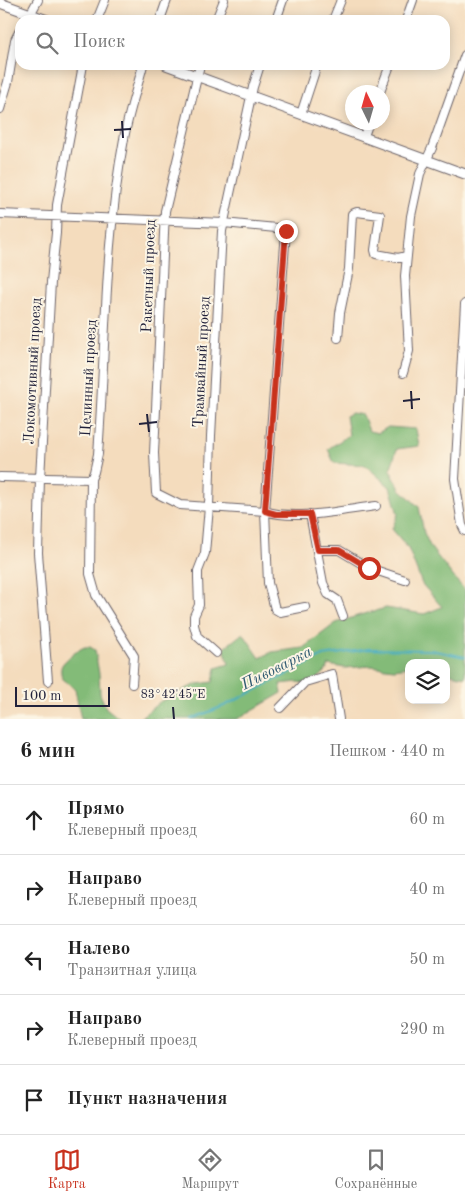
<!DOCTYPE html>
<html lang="ru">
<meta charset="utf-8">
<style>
:root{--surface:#fff;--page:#f2f2f2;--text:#222;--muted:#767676;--line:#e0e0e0;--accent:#c8321e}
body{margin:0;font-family:"Old Standard TT",serif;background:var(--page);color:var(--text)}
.controls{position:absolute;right:15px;bottom:15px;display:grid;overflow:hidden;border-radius:10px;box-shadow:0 2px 12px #0003}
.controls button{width:45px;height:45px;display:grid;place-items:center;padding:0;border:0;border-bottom:1px solid var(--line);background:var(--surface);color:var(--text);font:25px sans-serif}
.compass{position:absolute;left:345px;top:85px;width:45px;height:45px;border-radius:50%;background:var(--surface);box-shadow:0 2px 12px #0003;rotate:355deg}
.scale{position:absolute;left:15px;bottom:12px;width:95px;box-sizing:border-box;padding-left:5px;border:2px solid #22223b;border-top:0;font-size:14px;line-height:18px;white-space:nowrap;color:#22223b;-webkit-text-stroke:4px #fcf5e5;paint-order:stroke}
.stop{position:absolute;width:15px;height:15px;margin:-11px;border:4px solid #c8321e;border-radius:50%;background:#fff}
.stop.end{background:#c8321e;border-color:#fff;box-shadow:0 1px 5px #0008}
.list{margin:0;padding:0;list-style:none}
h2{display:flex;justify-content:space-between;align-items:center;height:65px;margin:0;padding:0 20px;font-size:21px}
h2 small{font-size:16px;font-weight:400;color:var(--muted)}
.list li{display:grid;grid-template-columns:32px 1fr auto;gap:15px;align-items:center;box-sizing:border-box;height:70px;padding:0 20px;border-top:1px solid var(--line)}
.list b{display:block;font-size:19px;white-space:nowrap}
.list p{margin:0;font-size:16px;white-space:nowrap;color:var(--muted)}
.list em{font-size:16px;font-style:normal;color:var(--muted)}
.icon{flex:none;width:28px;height:28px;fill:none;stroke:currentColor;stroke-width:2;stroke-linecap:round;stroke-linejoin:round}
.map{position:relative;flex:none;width:465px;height:719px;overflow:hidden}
.search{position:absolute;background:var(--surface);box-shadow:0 2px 12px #0003;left:15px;right:15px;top:15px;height:55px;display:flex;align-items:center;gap:12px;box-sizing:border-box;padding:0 18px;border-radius:15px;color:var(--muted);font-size:19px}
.sheet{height:415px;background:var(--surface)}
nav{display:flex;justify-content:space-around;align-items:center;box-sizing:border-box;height:70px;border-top:1px solid var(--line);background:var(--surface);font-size:14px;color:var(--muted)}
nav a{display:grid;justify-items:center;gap:2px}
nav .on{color:var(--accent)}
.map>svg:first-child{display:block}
.forest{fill:#83bb78;stroke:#526e5a}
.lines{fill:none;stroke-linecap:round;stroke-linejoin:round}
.stream{stroke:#45adc4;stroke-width:2}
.minor-casing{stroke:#6c6368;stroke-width:10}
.tertiary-casing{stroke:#6c6368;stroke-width:11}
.minor{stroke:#fff;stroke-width:8}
.tertiary{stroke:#fff;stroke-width:9}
.route{stroke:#c8321e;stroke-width:6}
.ticks{fill:none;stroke:#22223b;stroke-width:2}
.labels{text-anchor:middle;stroke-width:4;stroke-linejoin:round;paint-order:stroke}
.street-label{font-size:15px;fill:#22223b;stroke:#fcf5e5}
.water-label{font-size:16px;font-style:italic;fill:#305a72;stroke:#fcf5e5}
.ticks-label{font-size:12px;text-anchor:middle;fill:#22223b;stroke:#fcf5e5;stroke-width:4;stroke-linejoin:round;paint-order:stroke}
</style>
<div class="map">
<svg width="465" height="719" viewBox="0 0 465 719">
<rect width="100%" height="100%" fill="#fcf5e5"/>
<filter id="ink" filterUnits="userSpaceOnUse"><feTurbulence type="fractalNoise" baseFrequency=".02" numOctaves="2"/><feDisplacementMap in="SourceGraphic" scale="10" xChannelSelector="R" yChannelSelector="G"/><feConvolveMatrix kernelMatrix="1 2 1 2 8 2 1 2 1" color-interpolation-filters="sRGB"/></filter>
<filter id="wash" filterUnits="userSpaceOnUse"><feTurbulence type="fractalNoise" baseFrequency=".0096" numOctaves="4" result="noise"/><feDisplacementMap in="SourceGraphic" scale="20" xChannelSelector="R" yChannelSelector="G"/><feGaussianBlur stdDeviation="1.12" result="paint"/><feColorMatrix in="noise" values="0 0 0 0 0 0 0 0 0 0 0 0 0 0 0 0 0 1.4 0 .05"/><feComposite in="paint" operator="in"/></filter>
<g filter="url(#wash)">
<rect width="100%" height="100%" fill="#f4dcbd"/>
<path class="forest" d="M352,413l11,2 6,16 9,2 10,-6 28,2 3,17 -22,3 -7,21 10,19 19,18 5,26 7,15 25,32 9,10v87l-19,-4v-10h-37v4l-15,2 -23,-3 -26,2 -16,-3 -4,7 -15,13 -12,-3 -18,2 2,9 -45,26h-98l22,-18 14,-5 10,-7 13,-5 15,-2 3,-14 13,-4 -5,-16 19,-15 17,25 12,-6 31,-4 33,-25 24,-8 26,-7 38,6 18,-7 -20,-23 -14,-36 -16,-19 6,-15 -8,-27 -25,-22 -31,-2 -6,-14 21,-14 -3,-19z
M85,647h5l5,3 4,24 1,20 6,14 14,11h-39l-6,-30 -13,-11c-1,-4 -2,-9 0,-13 3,-5 18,-17 23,-18z"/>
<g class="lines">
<path class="stream" d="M191,719l33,-13 99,-50 46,-7 62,1 34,7"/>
</g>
</g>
<g filter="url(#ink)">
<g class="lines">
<g class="minor-casing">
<path id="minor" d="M27,20l11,-20
M97,20l8,-20
M160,20l7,-20
M216,20l8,-20
M276,20l7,-20
M333,20l8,-20
M406,20l7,-20
M200,65l-35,146 -11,242 2,40 24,12 85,6c31,10 78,-1 111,-5
M380,92l10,-27
M0,109l8,-27 7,-42 5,-10
M301,114l16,-49
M364,136l5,-14
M0,214l224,9 52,5 10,3 -21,280 3,72 7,26 5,3 25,-5
M465,304l-10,175 7,46 3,6
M338,338l2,-25 9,-44 3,-55 5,-2 23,3 -5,35 1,4 22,4 9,-2
M403,373l6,-22 -4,-75 6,-60 9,-42 12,-26 33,-93
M0,477l91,2
M310,514l13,69 5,11 9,6 6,16
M318,550h21l30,18 36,12
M216,653l-19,-17 -3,-11v-9l5,-11 -1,-27v-7l7,-18 4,-46 2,-71 11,-205 31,-144 7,-22
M48,681l-10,-128 2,-75 11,-196 5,-49 1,-28 26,-140
M132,684l2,-28 -38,-61 -6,-21 1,-95 3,-7 4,-18c8,-106 6,-210 26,-315 4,-25 13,-50 19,-74
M280,708l25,-26 27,-8 7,45"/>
</g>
<g class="tertiary-casing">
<path id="tertiary" d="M0,3l47,17
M166,65l299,109"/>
</g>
<use href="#minor" class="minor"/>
<use href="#tertiary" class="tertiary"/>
</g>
</g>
<g class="lines" filter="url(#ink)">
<path class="route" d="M286,231l-21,280 11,3h34l8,36h21l30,18"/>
</g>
<path class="ticks" d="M122,121l1,17M114,130l17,-1M411,391l1,18M403,401l17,-2M147,414l2,18M139,424l18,-2M173,707l1,12"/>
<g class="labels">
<g class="street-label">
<text transform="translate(148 276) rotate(-88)" y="5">Ракетный проезд</text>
<text transform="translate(201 362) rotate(-87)" y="5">Трамвайный проезд</text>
<text transform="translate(32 371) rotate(-87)" y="5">Локомотивный проезд</text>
<text transform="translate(88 378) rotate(-87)" y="5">Целинный проезд</text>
</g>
<g class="water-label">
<text transform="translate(276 667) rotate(-27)" y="6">Пивоварка</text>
</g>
</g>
<g class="ticks-label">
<text x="173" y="698">83°42'45"E</text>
</g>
</svg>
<div class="controls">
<button><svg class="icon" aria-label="layers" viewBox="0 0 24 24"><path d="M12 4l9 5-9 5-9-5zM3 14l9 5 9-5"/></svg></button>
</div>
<svg class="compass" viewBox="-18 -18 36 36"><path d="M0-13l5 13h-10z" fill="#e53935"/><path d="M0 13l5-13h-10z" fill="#767676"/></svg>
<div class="scale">100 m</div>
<div class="stop" style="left:369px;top:568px"></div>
<div class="stop end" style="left:286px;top:231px"></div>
<div class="search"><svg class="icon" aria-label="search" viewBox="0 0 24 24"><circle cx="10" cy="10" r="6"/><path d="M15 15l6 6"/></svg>Поиск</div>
</div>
<section class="sheet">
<h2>6 мин<small>Пешком · 440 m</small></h2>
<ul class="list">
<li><svg class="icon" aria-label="ahead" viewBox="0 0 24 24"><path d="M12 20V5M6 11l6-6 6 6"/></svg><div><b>Прямо</b><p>Клеверный проезд</p></div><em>60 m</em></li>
<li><svg class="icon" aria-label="right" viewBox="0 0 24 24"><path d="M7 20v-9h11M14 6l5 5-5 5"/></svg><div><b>Направо</b><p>Клеверный проезд</p></div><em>40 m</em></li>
<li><svg class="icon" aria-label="left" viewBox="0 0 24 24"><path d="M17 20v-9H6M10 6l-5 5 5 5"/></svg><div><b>Налево</b><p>Транзитная улица</p></div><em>50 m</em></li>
<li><svg class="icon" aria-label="right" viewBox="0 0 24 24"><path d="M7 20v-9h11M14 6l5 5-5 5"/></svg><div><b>Направо</b><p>Клеверный проезд</p></div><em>290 m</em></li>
<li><svg class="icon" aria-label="arrive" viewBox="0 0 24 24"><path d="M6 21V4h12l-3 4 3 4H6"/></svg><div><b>Пункт назначения</b></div></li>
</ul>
</section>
<nav>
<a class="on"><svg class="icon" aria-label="map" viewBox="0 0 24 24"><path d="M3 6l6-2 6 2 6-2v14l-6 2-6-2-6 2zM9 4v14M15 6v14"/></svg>Карта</a>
<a><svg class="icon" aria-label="directions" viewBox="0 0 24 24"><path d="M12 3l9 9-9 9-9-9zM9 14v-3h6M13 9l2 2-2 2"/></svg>Маршрут</a>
<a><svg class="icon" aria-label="saved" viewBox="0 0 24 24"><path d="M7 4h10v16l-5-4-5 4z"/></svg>Сохранённые</a>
</nav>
